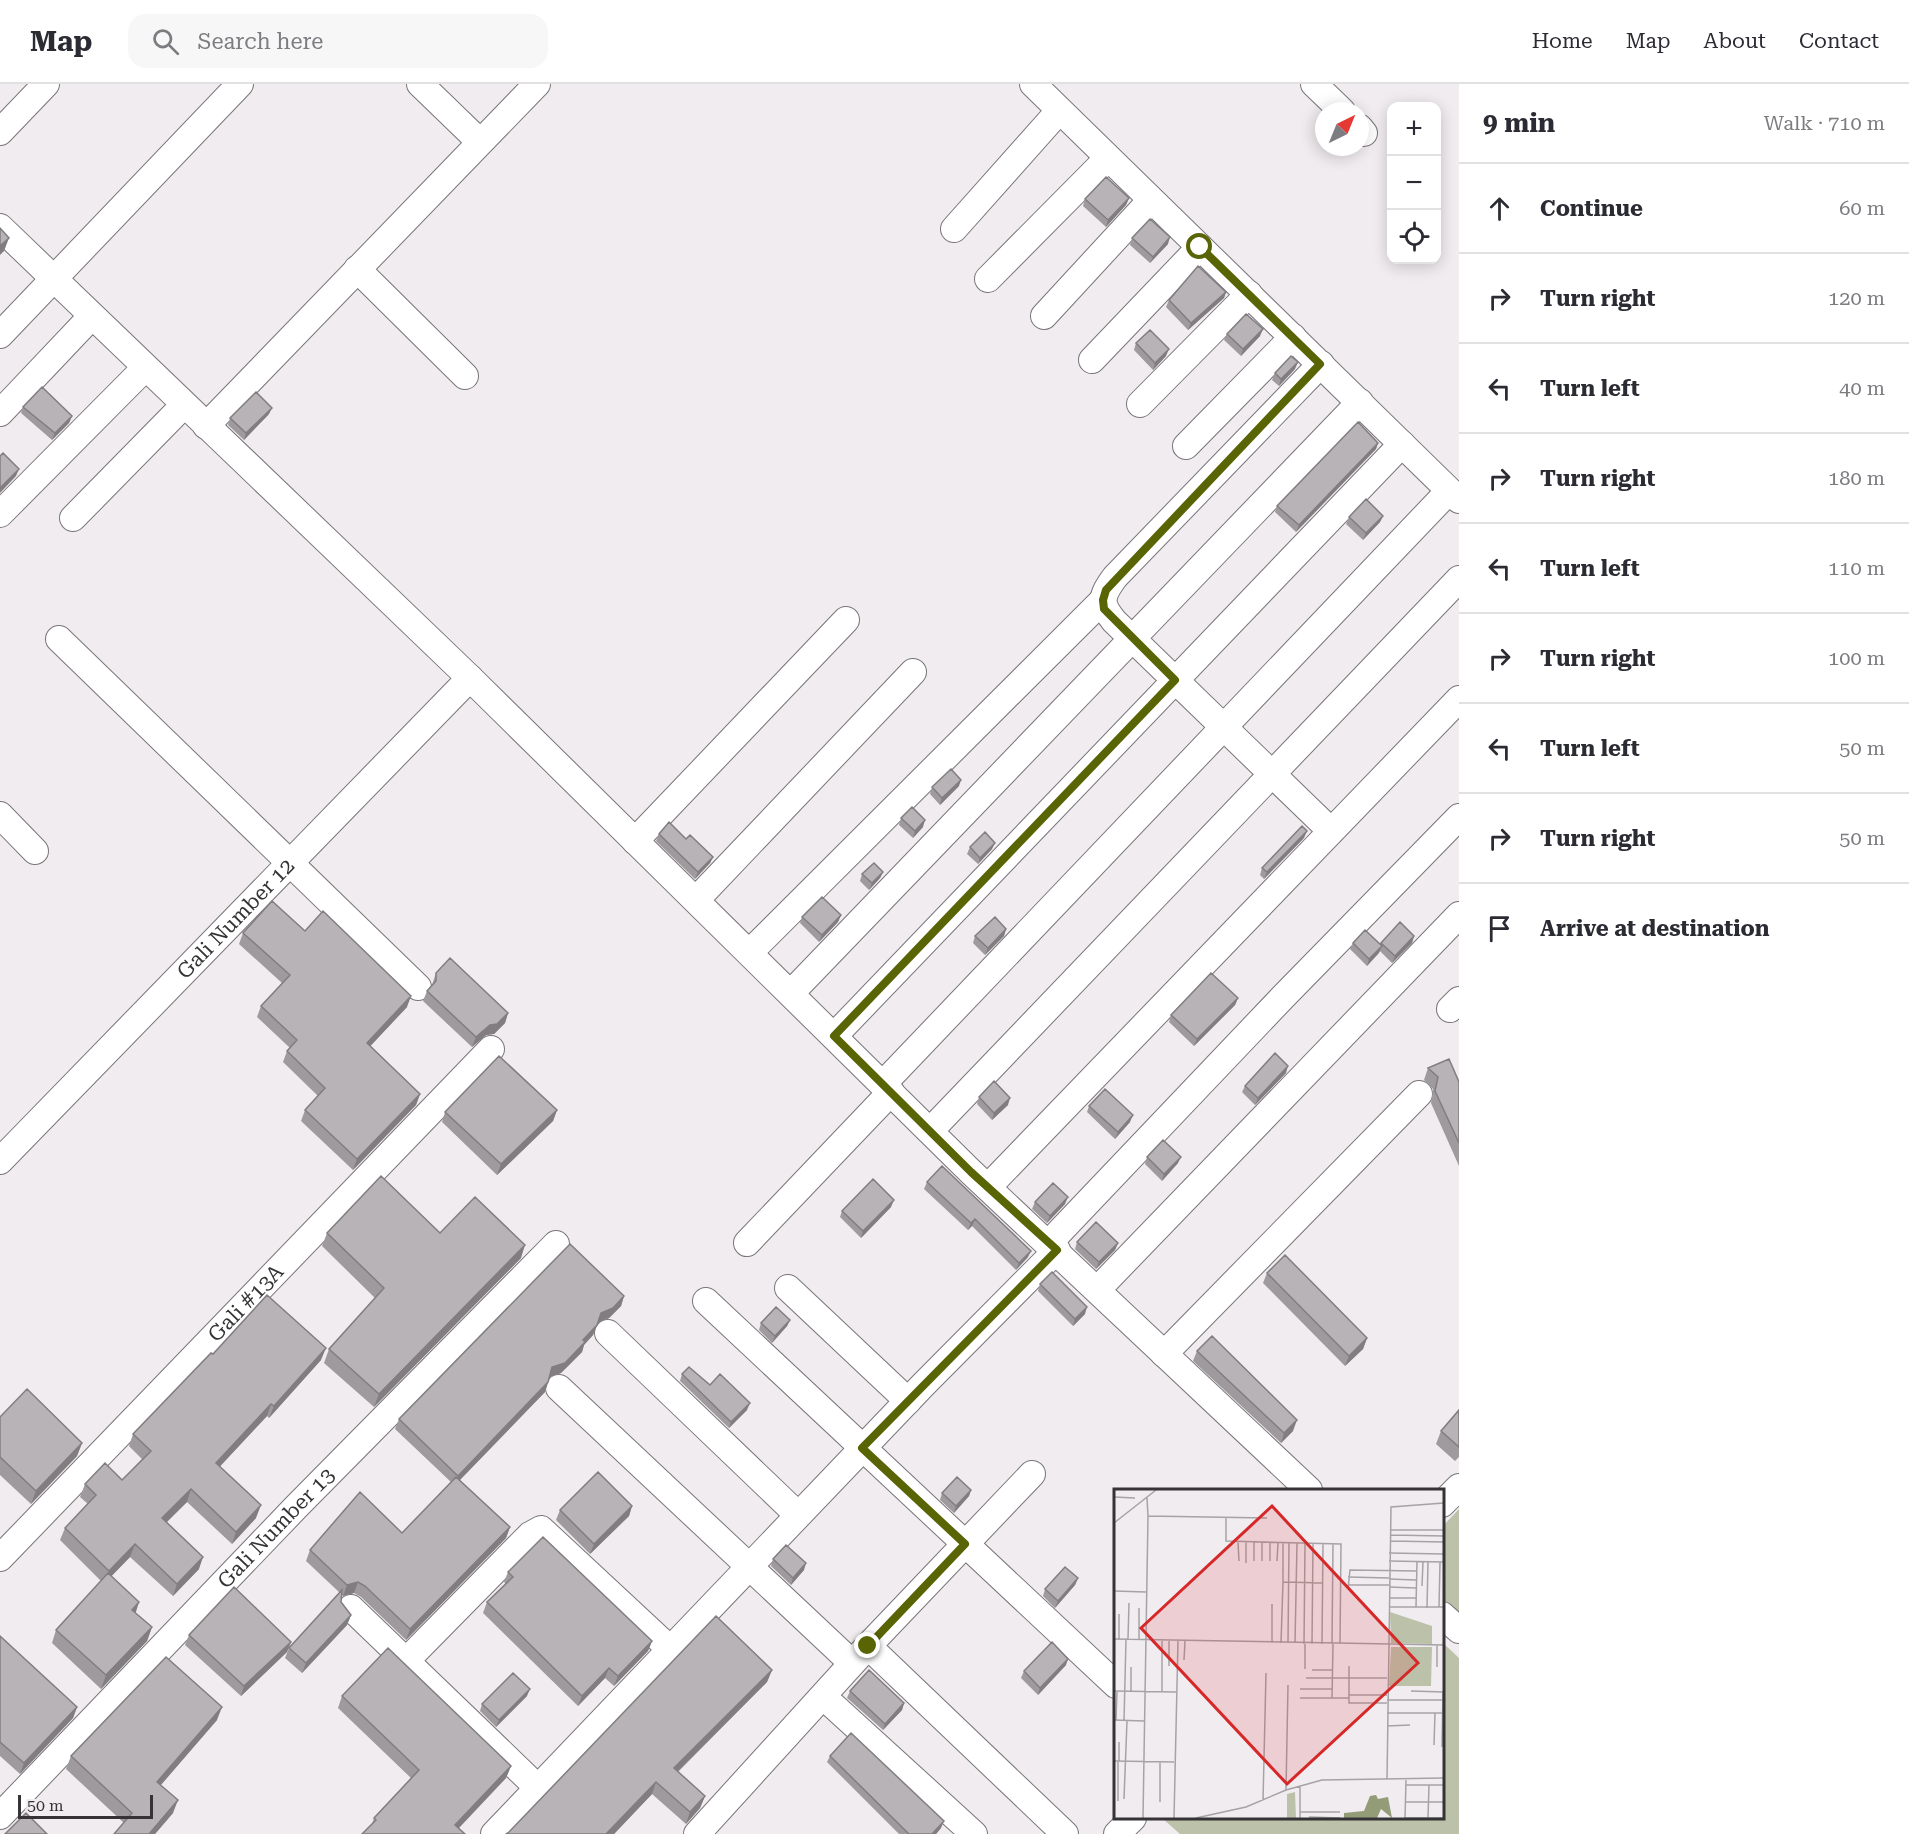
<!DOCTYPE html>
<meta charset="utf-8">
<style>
:root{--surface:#fff;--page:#f7f7f7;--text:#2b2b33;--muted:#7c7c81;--line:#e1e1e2}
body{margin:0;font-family:"Roboto Serif",serif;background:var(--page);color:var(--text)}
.controls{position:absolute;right:18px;top:18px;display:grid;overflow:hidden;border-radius:12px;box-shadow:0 3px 15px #0003}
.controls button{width:54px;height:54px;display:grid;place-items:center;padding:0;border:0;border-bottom:2px solid var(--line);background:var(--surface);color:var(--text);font:30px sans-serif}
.compass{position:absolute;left:1315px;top:18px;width:54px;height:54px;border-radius:50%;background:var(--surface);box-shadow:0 3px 15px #0003;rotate:43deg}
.scale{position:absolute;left:18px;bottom:15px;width:135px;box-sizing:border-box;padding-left:6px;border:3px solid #353335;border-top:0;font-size:16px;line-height:21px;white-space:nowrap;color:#353335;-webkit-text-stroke:4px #f1ecf0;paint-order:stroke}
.stop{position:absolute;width:18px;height:18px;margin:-14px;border:4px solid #596405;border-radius:50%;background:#fff}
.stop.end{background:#596405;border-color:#fff;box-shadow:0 2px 6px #0008}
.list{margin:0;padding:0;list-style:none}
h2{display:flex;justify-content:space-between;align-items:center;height:78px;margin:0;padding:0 24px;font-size:26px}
h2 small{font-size:20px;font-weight:400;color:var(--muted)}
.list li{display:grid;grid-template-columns:39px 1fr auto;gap:18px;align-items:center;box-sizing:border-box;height:90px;padding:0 24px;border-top:2px solid var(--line)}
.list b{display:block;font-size:22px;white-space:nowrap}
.list em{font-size:20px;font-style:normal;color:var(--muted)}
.icon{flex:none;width:33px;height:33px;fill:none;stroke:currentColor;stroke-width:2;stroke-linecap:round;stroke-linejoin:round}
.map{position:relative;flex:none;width:1459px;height:1750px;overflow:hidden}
header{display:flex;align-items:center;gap:36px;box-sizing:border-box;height:84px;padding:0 30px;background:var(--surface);border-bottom:2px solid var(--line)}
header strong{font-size:28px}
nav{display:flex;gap:33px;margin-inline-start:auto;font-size:21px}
.search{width:420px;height:54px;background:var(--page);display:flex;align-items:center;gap:15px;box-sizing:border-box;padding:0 21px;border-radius:18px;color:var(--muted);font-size:22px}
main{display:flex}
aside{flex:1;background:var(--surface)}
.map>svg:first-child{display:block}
.green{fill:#bcc1a9}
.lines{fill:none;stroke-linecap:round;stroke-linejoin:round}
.minor-casing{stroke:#797478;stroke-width:28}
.minor{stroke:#fff;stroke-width:26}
.wall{fill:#9e9a9d}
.shaded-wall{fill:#817d80}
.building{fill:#b8b3b7;stroke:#817d80;stroke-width:1.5}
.route{stroke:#596405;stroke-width:8}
.labels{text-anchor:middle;stroke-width:6;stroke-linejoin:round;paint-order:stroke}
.street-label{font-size:21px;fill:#353335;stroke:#f1ecf0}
.inset-road{fill:none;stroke:#a6a2a5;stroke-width:1.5}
.view{fill:#d62828;fill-opacity:0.15;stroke:#d62828;stroke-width:3}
.inset-edge{fill:none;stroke:#353335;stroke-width:3}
</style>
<header>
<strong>Map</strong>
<div class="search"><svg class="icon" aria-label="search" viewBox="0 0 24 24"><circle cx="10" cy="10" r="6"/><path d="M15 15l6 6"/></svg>Search here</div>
<nav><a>Home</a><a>Map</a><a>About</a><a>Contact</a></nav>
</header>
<main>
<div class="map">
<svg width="1459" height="1750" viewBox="0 0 1459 1750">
<rect width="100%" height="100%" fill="#f1ecf0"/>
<path class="green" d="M1459,1425v106l-16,-16 -1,-72z
M1443,1559l16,15v176h-279l-18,-16h280z"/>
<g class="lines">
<g class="minor-casing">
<g id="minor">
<path d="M420,0l60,58"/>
<path d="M1033,0l426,416"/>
<path d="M1314,0l28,27"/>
<path d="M1360,44l4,5"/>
<path d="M0,48l46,-48"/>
<path d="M0,143l470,451 501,494 338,318"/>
<path d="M954,145l105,-118"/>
<path d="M357,185l108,107"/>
<path d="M988,195l120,-121"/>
<path d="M1044,232l107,-116"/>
<path d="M0,251l240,-251"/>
<path d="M1092,276l108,-113"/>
<path d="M1321,280l-206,213c-14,19 -16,26 -1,44l217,210"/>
<path d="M1140,320l109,-110"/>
<path d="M0,329l91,-96"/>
<path d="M206,342l331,-342"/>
<path d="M1186,362l107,-109"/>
<path d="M0,430l145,-146"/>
<path d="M73,434l111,-113"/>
<path d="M59,555l359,348"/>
<path d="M0,731l35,36"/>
<path d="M635,757l211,-221"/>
<path d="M696,816l217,-228"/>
<path d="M750,868l353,-352"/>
<path d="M791,909l569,-591"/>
<path d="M1450,925l9,-9"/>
<path d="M834,952l568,-592"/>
<path d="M883,1000l566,-593"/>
<path d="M930,1047l529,-552"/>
<path id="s1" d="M0,1077l470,-483"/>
<path d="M988,1103l471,-488"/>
<path d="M747,1159l144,-151"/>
<path d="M1049,1159l233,-245 177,-181"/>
<path d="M788,1204l120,113"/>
<path d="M1098,1205l361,-374"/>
<path d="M706,1217l410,384"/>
<path d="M608,1249l190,182"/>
<path d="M1164,1270l255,-260"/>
<path d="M559,1304l293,275"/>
<path d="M1442,1420l17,-17"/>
<path id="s2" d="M0,1474l491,-509"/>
<path d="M351,1524l187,180"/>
<path d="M1442,1531l17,15"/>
<path d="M868,1562l197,188"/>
<path d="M406,1577l124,-126 11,-6 129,120"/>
<path d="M825,1611l2,5 147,134"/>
<path id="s3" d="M0,1732l297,-310 259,-262"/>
<path d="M494,1750l429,-449 134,-135"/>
<path d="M697,1750l171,-188 164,-172"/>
<path d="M1117,1750l16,-16"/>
</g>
</g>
<use href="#minor" class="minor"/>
</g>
<path class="wall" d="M1129,114l-3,7 -20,22 -23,-21 2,-7z
M1132,154l36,6 -18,19 -20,-18z
M1226,208l-2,6 -36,32 -22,-23 3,-7z
M1227,250l33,2 -19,20 -17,-16z
M1136,259l30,13 -13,14 -19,-20z
M1295,285l-16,17 -7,-6 3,-7z
M23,323l49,9 -3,7 -17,17 -31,-27z
M269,330l-25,26 -16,-15 2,-7z
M1378,359l-2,6 -80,83 -21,-20 2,-6z
M1383,432l-3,6 -17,18 -17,-16 3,-7z
M959,702l-19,19 -10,-11 2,-7z
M901,734l22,9 -10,11 -14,-13z
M659,750l27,5 27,18 -3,6 -15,16 -39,-38z
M1304,754l-40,41 -4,-4 2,-7z
M970,763l22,2 -14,15 -11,-10z
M883,788l-3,6 -11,12 -9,-9 2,-7z
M841,831l-3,7 -19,20 -19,-19 2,-6z
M1006,845l-2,7 -19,19 -12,-12 2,-7z
M305,847l102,76 -37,39 50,48 -4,11 -63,65 -52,-49 4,-11 13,-14 -35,-34 4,-11 3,-3 -33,-31 4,-11 21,-23 -43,-39 4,-11z
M1414,852l-2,7 -20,20 -12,-12 -13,15 -17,-17 3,-6 27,1 1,-1z
M436,889l72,40 -3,10 -11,11 -8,1 -14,12 -49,-46 4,-10 5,-6z
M1238,914l-3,7 -41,41 -25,-24 2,-7z
M1428,984l31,14v84l-28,-63 2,-14 -9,-9z
M1286,989l-31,32 -13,-13 3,-6z
M979,1013l29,8 -16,15 -15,-16z
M1089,1022l41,16 -15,17 -28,-27z
M557,1026l-4,11 -56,54 -55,-53 3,-10z
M1147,1073l31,6 -16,18 -17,-17z
M927,1098l101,75 -12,13 -44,-44 -4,4 -44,-41z
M1035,1118l30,2 -18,19 -15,-14z
M891,1123l-30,31 -21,-21 2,-6z
M327,1149h113l81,25 -147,149 -50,-44 5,-14 46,-51 -53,-52z
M1077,1158l41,1 -3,7 -19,19 -21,-20z
M1267,1189l100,65 -4,11 -18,17 -82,-83z
M1040,1200l45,30 -12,12 -35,-35z
M624,1212l-3,10 -12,12 -11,5 -5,12 -9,10 -2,7 -21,21 -11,4 -5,15 -85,88 50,47 -4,11 -100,102 -45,-43 -7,-4 -11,3 -1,-1 -1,7 10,13 -4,10 -45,48 -17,-15 4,-10 51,-55 -34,-32 4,-11 92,-17 49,-51 -56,-53 4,-10z
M790,1236l-3,6 -15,17 -13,-13 2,-7z
M1197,1267l96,80 -12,12 -88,-82z
M213,1270l108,6 -52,58 -2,-2 -47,50 36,52 -24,26 -45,-42 -21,20 33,47 -26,27 -43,-39 -19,19 24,37 17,14 -5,14 -46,48 -49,-46 4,-13 45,-49 -41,-41 5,-12 23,-24 -8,-7 5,-13 37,-4 20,-21 -13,-13 4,-12z
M682,1290l28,11 37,25 -18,18 -49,-47z
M1459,1326v47l-4,4 -19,-17 5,-13z
M0,1333l82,26 -5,13 -46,48 -31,-29z
M971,1406l-2,6 -15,17 -14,-13 2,-7z
M632,1422l-3,10 -39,38 -34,-34 4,-10z
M773,1475l31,11 -13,15 -20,-19z
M508,1488l144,69 -4,10 -34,35 -9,-8 -27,28 -95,-93 4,-11 19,-18 -2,-2z
M1078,1494l-3,7 -20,23 -12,-12 2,-7z
M189,1551l102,7 -4,10 -46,44 -56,-51z
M0,1552l77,71 -4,11 -53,56 -20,-18z
M1066,1581l-28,30 -17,-17 3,-7z
M772,1586l-5,12 -89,90 27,24 -5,12 -14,16 -34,-30 -38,40h-108z
M850,1607l54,12 -2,7 -19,20 -36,-32z
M342,1612l169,70 -5,12 -47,50 -87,-4 2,-6 37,-40 -73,-70z
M527,1612l-31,31 -16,-16 2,-7z
M217,1636l-56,65 12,28 -18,21h-41l10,-11 -58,-54 5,-13z
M830,1672l111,72 -5,6h-37l-72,-72z"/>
<path class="shaded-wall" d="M1129,114l-3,7 -20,22 2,-7z
M1170,153l-2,7 -18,19 3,-6z
M9,154l-5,13 -4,4v-9z
M1226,208l-2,6 -36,32 3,-7z
M1263,245l-3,7 -19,20 2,-7z
M1169,265l-3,7 -13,14 2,-7z
M1298,278l-3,7 -16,17 2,-7z
M272,324l-3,6 -25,26 2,-7z
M72,332l-3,7 -17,17 3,-7z
M1378,359l-2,6 -80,83 3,-7z
M19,385l-3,7 -16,17v-5z
M1383,432l-3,6 -17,18 3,-7z
M961,696l-2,6 -19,19 2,-7z
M925,736l-2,7 -10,11 2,-7z
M1307,747l-3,7 -40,41 3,-7z
M995,759l-3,6 -14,15 2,-6z
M713,773l-3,6 -15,16 3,-7z
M883,788l-3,6 -11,12 3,-7z
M841,831l-3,7 -19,20 3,-7z
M1006,845l-2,7 -19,19 3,-7z
M1414,852l-2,7 -20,20 3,-7z
M1382,862l-3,7 -12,13 2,-7z
M411,912l-4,11 -44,47 4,-11z
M1238,914l-3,7 -41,41 3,-7z
M508,929l-3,10 -11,11 -8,1 -14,12 4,-10 14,-12z
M1288,982l-2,7 -31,32 3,-7z
M420,1010l-4,11 -63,65 4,-11z
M1010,1014l-2,7 -16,15 2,-7z
M557,1026l-4,11 -56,54 4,-11z
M1133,1031l-3,7 -15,17 3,-7z
M1181,1073l-3,6 -16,18 2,-7z
M1068,1113l-3,7 -18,19 3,-7z
M894,1116l-3,7 -30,31 2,-7z
M975,1135l-3,7 -4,4 3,-7z
M1118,1159l-3,7 -19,19 3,-7z
M525,1161l-4,13 -147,149 5,-13z
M1031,1167l-3,6 -12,13 3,-7z
M624,1212l-3,10 -12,12 -12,5 4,-10z
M1087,1223l-2,7 -12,12 2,-7z
M790,1236l-3,6 -15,17 3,-7z
M597,1241l-4,10 -9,10 -2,7 -21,21 -12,4 3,-10 31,-27z
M1367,1254l-4,11 -18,17 4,-10z
M326,1264l-5,12 -52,58 5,-12z
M548,1298l-3,10 -91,94 4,-10z
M750,1319l-3,7 -18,18 2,-6z
M271,1320l-4,12 -55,59 4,-12z
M1297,1336l-4,11 -12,12 3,-10z
M82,1359l-5,13 -46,48 5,-13z
M191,1405l-4,13 -29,29 4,-13z
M971,1406l-2,6 -15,17 2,-7z
M261,1421l-5,13 -24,26 4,-12z
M632,1422l-3,10 -39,38 4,-10z
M510,1443l-4,11 -100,102 4,-11z
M135,1460l-5,13 -26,27 5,-13z
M203,1473l-4,12 -26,27 4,-12z
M806,1479l-2,7 -13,15 2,-7z
M1078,1494l-3,7 -20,23 3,-7z
M358,1498l-4,11 -11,3 4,-11z
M139,1518l-4,13 -3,-5z
M351,1531l-4,10 -45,48 4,-10z
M152,1543l-5,14 -46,48 5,-14z
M652,1557l-4,10 -34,35 4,-10z
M291,1558l-4,10 -46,44 3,-10z
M1068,1575l-2,6 -28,30 2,-7z
M609,1584l-4,10 -27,28 4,-10z
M772,1586l-5,12 -98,98 5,-12z
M530,1605l-3,7 -31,31 3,-7z
M904,1619l-2,7 -19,20 2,-6z
M77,1623l-4,11 -53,56 4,-11z
M222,1623l-5,13 -65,75 5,-13z
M511,1682l-5,12 -53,56 2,-9z
M656,1698l-4,12 -38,40h-8z
M705,1712l-5,12 -14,16 4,-12z
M178,1716l-5,13 -18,21h-6z
M944,1737l-3,7 -5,6h-4z"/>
<path class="building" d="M1106,93l23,21 -21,22 -23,-21z
M1150,135l20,18 -17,20 -21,-19z
M0,144l9,10 -9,8z
M1198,182l28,26 -35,31 -22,-23z
M1246,230l17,15 -20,20 -16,-15z
M1150,246l19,19 -14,14 -19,-20z
M1291,272l7,6 -17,17 -6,-6z
M42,303l30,29 -17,17 -32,-26z
M256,308l16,16 -26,25 -16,-15z
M1358,338l20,21 -79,82 -22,-19z
M3,369l16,16 -19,19v-32z
M1366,415l17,17 -17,17 -17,-16z
M951,685l10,11 -19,18 -10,-11z
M912,723l13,13 -10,11 -14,-13z
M669,738l17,17 4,-4 23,22 -15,15 -39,-38z
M1302,742l5,5 -40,41 -5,-4z
M985,748l10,11 -15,15 -10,-11z
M874,779l9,9 -11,11 -10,-9z
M822,813l19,18 -19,20 -20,-18z
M272,817l33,30 18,-20 88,85 -44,47 53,51 -63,65 -52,-49 20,-22 -38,-37 10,-11 -36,-34 29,-31 -47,-42z
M995,833l11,12 -18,19 -13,-12z
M1400,838l14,14 -19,20 -14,-13z
M1365,846l17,16 -13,13 -16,-16z
M450,874l58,55 -11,11 -7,1 -14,12 -49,-46 9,-10v-8z
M1211,889l27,25 -41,41 -26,-24z
M1275,969l13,13 -30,32 -13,-12z
M499,972l58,54 -56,54 -56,-52z
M1449,975l10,23v61l-24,-52 3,-14 -10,-9z
M994,997l16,17 -16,15 -15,-16z
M1105,1005l28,26 -15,17 -29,-26z
M1163,1056l18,17 -17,17 -17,-17z
M942,1082l89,85 -12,12 -44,-44 -4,4 -44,-41z
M381,1092l59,57 35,-36 50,48 -146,149 -50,-45 55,-61 -57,-55z
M873,1095l21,21 -31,31 -21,-20z
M1053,1099l15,14 -18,19 -15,-14z
M1096,1138l22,21 -19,19 -22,-20z
M570,1160l54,52 -11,12 -12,5 -4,12 -14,15 2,2 -20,21 -13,4 -4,15 -90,94 -59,-57z
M1285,1171l82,83 -18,18 -82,-83z
M1052,1188l35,35 -12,12 -35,-35z
M267,1211l59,53 -52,58 -3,-2 -55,59 45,42 -25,27 -45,-43 -29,29 41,39 -26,27 -42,-40 -26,27 -44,-43 31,-33 -11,-11 20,-21 17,17 29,-29 -18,-17 78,-81 2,1z
M776,1223l14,13 -15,16 -14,-13z
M1212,1252l85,84 -13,13 -87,-82z
M689,1283l21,18 10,-11 30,29 -19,19 -49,-48z
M27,1305l55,54 -46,48 -36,-34v-40z
M1459,1326v37l-18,-16z
M598,1388l34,34 -38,38 -34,-34z
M456,1393l54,50 -100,102 -45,-43 -7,-4 -11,3 -37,-35 50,-58 42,41z
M957,1393l14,13 -15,16 -14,-13z
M543,1453l109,104 -34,35 -9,-8 -27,28 -95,-94 26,-25 -5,-5z
M786,1461l20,18 -13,15 -20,-19z
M1065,1483l13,11 -20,23 -13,-12z
M108,1489l31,29 -7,8 20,17 -46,48 -50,-45z
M234,1503l57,55 -47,44 -55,-51z
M342,1506l-1,12 10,13 -45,48 -17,-15z
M716,1532l56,54 -98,98 31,28 -15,16 -34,-30 -50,52h-100l3,-2z
M0,1552l77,71 -53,56 -24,-21z
M1052,1558l16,17 -28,29 -16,-17z
M388,1564l123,118 -56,59 10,9h-103l14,-14 -2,-2 45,-48 -77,-74z
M166,1573l56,50 -65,75 21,18 -29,34h-35l18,-21 -61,-57z
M869,1586l35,33 -19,21 -35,-33z
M513,1589l17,16 -31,31 -17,-16z
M851,1649l93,88 -12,13h-23l-79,-78z
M26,1729l21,21h-42z"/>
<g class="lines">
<path class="route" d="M868,1562l97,-102 -103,-96 195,-198 -86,-78 -137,-136 341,-356 -71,-71 -1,-9 3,-10 214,-226 -120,-117"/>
</g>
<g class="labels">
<g class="street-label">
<text dy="7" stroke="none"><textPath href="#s1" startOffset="338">Gali Number 12</textPath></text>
<text dy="7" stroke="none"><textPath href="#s2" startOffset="354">Gali #13A</textPath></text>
<text dy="7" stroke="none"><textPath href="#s3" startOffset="399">Gali Number 13</textPath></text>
</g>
</g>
<g transform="translate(1114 1405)">
<rect width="330" height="330" fill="#f1ecf0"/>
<path d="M276,123l42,14v18l-41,-1zM277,158h41l-1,39h-42zM181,303l1,26h-9v-24z" fill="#bcc1a9"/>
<path d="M262,306l2,4 10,-2 4,21 -11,-9 -4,9h-33v-5l20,-2 6,-15z" fill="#949b77"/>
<path class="inset-road" d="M0,8l21,1M33,9l1,18 119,2M112,29v23l115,3 -1,100M0,34l42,-33M276,41h54M276,46l54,1M276,52l54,1M124,53l1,19M140,53v19M169,54v39l40,1M275,64l55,1M148,72v-19M156,72v-19M163,72l1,-18M275,72l55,1M132,74v-21M234,88l41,1M275,90l27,1M234,96h41M308,97l1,-24M275,98l27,1M234,100l2,-19 67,1M0,102l32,1M275,109h27M275,118h55M302,118l1,-45M325,118l1,-45M313,119l1,-46M0,150l330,6M5,150v-25M14,150l1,-36M25,151v-32M158,154v-39M167,154l2,-61M174,154l1,-100M181,154l2,-100M190,155l1,-101M198,155l1,-101M208,155l1,-100M218,155l1,-100M70,171l1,-19M55,177v-25M235,177v37h38M17,178v25M323,178v-22M191,180v-25M198,181h20M192,189h81M186,200h32M0,202l62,1M297,202l33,1M48,203v-51M235,206h38M186,209h49M218,209l1,-54M273,211h57M273,224h57M0,231l30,1M2,231l1,-29M10,232l2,-82M273,237l23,-1M320,256l1,-32M328,258l1,-55M0,272l60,1M5,272v-19M273,291l4,-273 53,-4M292,296h38M172,301l2,-105M10,310l3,-78M4,312v-40M149,312l3,-128M46,313v-40M291,313h39M186,323h40M195,328l31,1M29,329l5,-302M60,329l4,-177M82,329l50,-11 40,-17 36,-10 122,-2M186,329v-32M291,329h39M291,329l1,-38M314,329l1,-33"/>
<path class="view" d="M158,17l146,157 -131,121 -146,-156z"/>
<rect width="330" height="330" class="inset-edge"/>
</g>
</svg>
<div class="controls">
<button>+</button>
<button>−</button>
<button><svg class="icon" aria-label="locate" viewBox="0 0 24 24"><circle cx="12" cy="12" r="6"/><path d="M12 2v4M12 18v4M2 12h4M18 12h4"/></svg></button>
</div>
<svg class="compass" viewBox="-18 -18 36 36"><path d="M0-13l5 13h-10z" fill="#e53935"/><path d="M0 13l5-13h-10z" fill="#7c7c81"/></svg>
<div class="scale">50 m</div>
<div class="stop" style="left:1200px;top:163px"></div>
<div class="stop end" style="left:868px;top:1562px"></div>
</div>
<aside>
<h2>9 min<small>Walk · 710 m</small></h2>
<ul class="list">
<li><svg class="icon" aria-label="ahead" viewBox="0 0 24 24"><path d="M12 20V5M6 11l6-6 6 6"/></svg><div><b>Continue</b></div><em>60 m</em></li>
<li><svg class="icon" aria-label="right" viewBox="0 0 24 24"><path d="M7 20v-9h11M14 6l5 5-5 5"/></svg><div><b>Turn right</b></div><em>120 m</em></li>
<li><svg class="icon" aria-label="left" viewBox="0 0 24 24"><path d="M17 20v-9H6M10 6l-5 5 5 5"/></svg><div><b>Turn left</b></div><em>40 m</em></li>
<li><svg class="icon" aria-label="right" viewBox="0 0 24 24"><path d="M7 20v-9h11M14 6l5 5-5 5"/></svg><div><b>Turn right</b></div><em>180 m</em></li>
<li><svg class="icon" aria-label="left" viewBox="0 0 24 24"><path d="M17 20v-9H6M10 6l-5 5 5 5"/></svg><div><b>Turn left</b></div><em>110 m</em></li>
<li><svg class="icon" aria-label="right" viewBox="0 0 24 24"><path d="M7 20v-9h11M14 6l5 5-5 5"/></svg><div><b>Turn right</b></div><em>100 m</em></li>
<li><svg class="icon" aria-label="left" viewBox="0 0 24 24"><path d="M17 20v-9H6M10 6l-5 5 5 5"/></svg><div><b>Turn left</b></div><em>50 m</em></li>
<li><svg class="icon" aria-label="right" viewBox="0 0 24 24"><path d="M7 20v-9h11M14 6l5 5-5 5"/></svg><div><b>Turn right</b></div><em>50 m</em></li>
<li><svg class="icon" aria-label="arrive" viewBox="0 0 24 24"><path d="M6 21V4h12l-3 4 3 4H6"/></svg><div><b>Arrive at destination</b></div></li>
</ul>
</aside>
</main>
